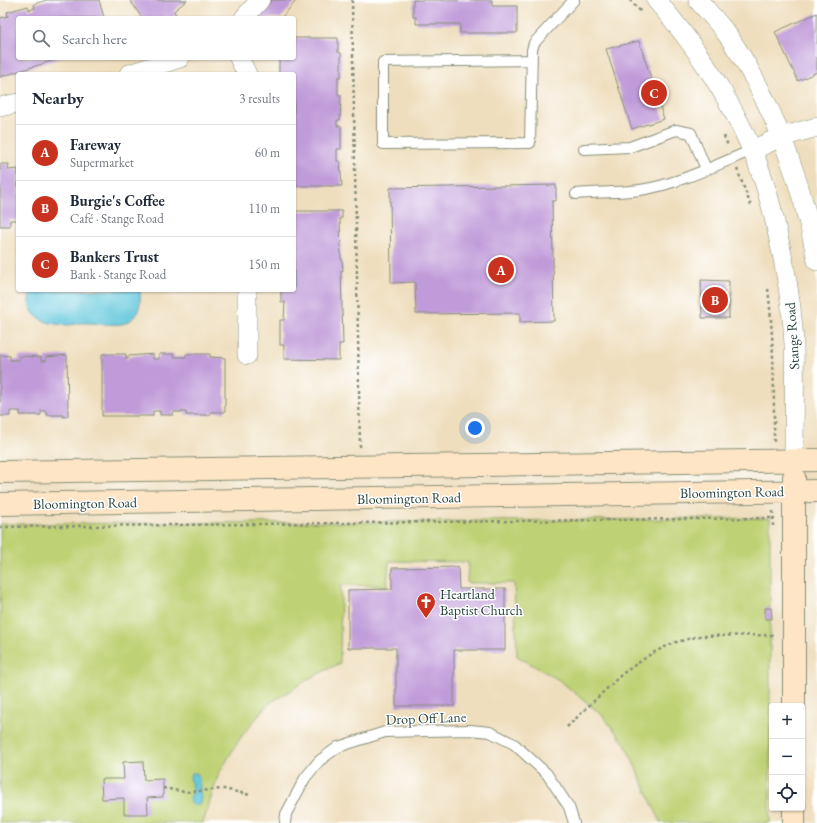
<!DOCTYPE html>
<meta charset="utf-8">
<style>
:root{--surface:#fff;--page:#f6f6f7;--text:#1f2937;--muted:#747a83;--line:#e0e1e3;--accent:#c8321e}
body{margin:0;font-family:"EB Garamond",serif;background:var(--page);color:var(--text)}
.controls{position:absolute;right:12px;bottom:12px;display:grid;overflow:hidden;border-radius:4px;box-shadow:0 1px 3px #0004}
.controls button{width:36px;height:36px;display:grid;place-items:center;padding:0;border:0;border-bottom:1px solid var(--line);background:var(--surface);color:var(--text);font:20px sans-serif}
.you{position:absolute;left:475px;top:428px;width:14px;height:14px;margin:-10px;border:3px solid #fff;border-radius:50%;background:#1a73e8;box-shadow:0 0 0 6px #1a73e833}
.badge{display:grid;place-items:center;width:26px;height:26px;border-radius:50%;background:var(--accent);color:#fff;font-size:13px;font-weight:700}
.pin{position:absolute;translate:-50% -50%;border:2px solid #fff;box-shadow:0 1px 4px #0006}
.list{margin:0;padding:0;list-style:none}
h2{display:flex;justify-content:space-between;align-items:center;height:52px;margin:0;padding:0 16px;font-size:17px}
h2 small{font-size:13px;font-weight:400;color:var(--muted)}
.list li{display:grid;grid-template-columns:26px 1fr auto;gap:12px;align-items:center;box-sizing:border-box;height:56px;padding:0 16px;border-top:1px solid var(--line)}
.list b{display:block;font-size:15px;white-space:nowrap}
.list p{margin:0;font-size:13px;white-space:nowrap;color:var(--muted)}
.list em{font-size:13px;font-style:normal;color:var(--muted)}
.icon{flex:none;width:22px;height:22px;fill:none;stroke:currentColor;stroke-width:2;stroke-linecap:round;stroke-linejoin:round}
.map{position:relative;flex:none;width:817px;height:823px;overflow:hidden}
.search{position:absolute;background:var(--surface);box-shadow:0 1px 3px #0004;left:16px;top:16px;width:280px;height:44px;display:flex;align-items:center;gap:10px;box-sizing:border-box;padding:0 14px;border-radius:4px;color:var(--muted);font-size:15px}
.panel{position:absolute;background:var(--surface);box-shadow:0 1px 3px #0004;left:16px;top:72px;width:280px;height:220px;border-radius:4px}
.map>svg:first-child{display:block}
.green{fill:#bfd174;stroke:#6f8754}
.water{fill:#5fc6db;stroke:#3f8288}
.building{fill:#c09bd9}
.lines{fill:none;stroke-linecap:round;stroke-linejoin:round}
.lane-casing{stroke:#878e78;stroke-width:12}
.street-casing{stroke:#878e78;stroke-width:20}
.secondary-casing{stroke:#878e78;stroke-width:24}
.path{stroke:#878e78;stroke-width:2.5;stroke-dasharray:3 3;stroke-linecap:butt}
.lane{stroke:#fff;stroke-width:10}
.street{stroke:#fff;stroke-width:19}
.secondary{stroke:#fde5c5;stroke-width:22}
.labels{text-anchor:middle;stroke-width:3;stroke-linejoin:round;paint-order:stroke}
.street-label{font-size:14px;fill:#1f3d34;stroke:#fff}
.poi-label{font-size:14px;fill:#1f3d34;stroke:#fff;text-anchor:start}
</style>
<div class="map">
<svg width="817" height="823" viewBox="0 0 817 823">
<rect width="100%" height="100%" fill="#fff"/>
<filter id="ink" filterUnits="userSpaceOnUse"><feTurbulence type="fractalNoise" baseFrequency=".025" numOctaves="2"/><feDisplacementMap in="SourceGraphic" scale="8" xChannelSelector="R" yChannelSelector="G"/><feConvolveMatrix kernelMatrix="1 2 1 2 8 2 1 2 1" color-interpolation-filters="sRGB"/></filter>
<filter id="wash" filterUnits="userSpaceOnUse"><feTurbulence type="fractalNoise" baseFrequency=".012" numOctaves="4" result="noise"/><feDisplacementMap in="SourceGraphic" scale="16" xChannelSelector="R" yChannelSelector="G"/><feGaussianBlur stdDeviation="0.9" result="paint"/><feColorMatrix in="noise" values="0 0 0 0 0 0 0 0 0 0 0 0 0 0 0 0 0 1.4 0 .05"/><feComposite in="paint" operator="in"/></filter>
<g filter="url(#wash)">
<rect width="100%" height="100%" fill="#efdebd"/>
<path class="green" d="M770,518v305h-109l-36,-79 -23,-29 -43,-35 -42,-24 -3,-73h-47l1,-21 -79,-1 -2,25 -46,-1 -1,78 -28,14 -45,28 -26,32 -22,36 -16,50h-203v-299l389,-2z"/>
<path class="water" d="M31,290h109c1,13 0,25 -12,32 -8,5 -30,1 -40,1 -7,-1 -14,2 -21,2 -22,0 -45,-10 -36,-35z
M192,773h4l2,1c1,5 4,27 2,29 -1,2 -3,2 -5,3l-4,-3 -1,-2 2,-11 -2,-15z"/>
<g id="blocks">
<path class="building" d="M47,0h52l5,18h-86v40h43l-61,19v-59l8,-2 -1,-4 21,-6 1,4 6,-2 -1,-4z
M130,0h57l-13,11 2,4 -5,3 -5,-2 -3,2h-21z
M272,0h25l-16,18h-25z
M413,0h79v6h25v27h-57v-9h-44v-7h-3z
M817,13v59l-19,9 -23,-49z
M294,38h44v14l3,1v24h-3v18h3l-1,25h-3v6h4v23h-4v12h3l2,25h-48v-112h-15v-16h15z
M639,41l25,78 -32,10 -26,-80z
M0,164h9l-1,6 10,-1v51h-8v6h-10z
M556,185v16h-4l2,120 -34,1v-9l-104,1 -1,-32 -24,1 -1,-95z
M294,211h48v7h-2l1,41h1l1,12h-2l2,73h-4v16l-55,-1v-14h-4v-25h4l1,-18h-4v-12h13z
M701,280l28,1v37h-27z
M102,354h24v5h2v-3l25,-2v5h6v-5h15v3h12v-3h24v3l15,1v54h-14l-1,3h-24v-3h-12l-1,3h-13v-4h-7v5h-51z
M0,355l10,1v4h9v-4l22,1v4h5v-4l21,-2 1,61 -5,1v-2h-16l-1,-4h-5v4h-21v-4h-10v5h-10z
M458,567l1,22h46v61h-51v56h-58v-58h-48v-58l44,-1v-21z
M765,608h6l1,11h-7z
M143,761l1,19 19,-1v18l-16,1 1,16h-24v-16l-22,1 -1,-20h23l-1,-17z"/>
</g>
</g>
<g filter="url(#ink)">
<use href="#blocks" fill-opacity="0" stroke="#878e78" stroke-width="1"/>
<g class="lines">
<g class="lane-casing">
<path id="lane" d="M532,60l-149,2v82l147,-1 2,-93 2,-7 40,-43
M584,149l46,-2 46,-17 15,3 15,36
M576,194c21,-2 43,-1 64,-4 36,-5 79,-26 112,-40
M285,823l1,-9 19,-36 14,-17 19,-14 47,-15 85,-2 20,2 24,12 33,30 22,33 5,16"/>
</g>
<g class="street-casing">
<path id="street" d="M656,0c37,42 74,98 96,150 16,36 24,75 32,114 5,26 9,54 10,81 1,38 0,77 0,115
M698,0c11,13 24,26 33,40 43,64 72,145 86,221
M244,18l16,-18
M239,58l8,16
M129,74l51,-16
M0,107l18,-4
M752,150l29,-13 36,-10
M247,355v-65"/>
</g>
<g class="secondary-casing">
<path id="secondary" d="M0,472l817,-12
M794,477v229
M0,504l817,-13
M794,808v15"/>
</g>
<path class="path" d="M352,0l8,447
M630,0l11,12
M724,136l4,10
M737,169l14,37
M768,289c6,50 6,102 6,153
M773,511v15
M0,527l775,-9
M567,727l55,-53 29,-20 22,-11 26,-7 76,-1
M163,788l22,4 39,-3 26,6"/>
<use href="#lane" class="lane"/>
<use href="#street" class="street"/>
<use href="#secondary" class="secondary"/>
</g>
</g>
<defs>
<g id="church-pin" transform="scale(1)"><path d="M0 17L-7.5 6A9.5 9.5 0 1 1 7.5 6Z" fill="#c8321e" stroke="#fff"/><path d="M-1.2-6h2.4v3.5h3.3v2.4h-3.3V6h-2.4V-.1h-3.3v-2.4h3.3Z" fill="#fff"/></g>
</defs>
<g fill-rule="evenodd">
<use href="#church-pin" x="426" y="602"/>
</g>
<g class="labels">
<g class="street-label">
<text transform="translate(792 336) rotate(-94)" y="5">Stange Road</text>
<text transform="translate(732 492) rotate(-1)" y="5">Bloomington Road</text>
<text transform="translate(409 498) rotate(-1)" y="5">Bloomington Road</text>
<text transform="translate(85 503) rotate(-1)" y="5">Bloomington Road</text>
<text transform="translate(426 718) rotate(-2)" y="5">Drop Off Lane</text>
</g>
<g class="poi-label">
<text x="440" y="599">Heartland<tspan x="440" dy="16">Baptist Church</tspan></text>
</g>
</g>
</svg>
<div class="controls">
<button>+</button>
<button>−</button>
<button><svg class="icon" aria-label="locate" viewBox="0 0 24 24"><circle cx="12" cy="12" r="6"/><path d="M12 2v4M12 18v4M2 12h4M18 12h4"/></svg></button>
</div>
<div class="you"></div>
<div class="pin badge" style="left:501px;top:270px">A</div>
<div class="pin badge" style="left:715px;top:300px">B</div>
<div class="pin badge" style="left:654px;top:93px">C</div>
<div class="search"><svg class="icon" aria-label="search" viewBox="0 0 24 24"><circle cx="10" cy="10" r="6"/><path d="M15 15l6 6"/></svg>Search here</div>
<section class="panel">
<h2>Nearby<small>3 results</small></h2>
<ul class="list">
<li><span class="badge">A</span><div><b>Fareway</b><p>Supermarket</p></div><em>60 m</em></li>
<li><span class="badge">B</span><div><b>Burgie's Coffee</b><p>Café · Stange Road</p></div><em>110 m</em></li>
<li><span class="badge">C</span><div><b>Bankers Trust</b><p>Bank · Stange Road</p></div><em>150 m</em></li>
</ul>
</section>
</div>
